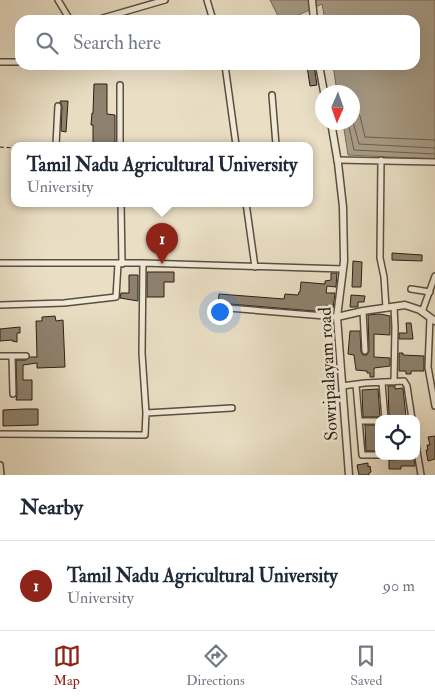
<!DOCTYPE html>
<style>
:root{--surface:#fff;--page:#f2f2f3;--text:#1f2937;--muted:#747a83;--line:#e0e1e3;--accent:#8f2418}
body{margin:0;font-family:"IM FELL Double Pica",serif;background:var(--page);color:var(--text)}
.controls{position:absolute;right:15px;bottom:15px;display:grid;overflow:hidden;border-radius:10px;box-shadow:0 5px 20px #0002}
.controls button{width:45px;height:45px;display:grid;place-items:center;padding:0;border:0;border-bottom:1px solid var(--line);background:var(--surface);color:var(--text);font:25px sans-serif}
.compass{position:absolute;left:315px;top:85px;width:45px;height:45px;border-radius:50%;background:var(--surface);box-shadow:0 5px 20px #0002;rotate:182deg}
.you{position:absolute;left:219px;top:311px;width:18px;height:18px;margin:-12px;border:4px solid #fff;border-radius:50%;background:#1a73e8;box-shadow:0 0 0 8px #1a73e833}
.badge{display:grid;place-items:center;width:32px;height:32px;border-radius:50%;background:var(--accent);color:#fff;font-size:16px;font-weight:700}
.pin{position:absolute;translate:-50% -41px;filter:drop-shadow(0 1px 2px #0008)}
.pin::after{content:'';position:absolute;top:26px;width:18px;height:15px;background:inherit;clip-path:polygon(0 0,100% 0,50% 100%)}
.popup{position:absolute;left:11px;top:142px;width:302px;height:65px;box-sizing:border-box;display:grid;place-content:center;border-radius:10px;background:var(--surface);filter:drop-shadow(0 1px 4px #0005);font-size:16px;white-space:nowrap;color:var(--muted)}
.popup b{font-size:19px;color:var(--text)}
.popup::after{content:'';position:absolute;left:50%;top:100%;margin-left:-10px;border:10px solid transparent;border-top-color:var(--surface)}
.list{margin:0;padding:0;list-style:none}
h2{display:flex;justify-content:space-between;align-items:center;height:65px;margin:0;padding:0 20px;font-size:21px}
h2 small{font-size:16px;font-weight:400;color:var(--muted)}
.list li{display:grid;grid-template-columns:32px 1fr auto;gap:15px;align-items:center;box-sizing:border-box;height:90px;padding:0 20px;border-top:1px solid var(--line)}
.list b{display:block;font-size:19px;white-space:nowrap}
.list p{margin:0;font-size:16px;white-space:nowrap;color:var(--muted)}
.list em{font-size:16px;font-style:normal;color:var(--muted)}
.icon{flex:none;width:28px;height:28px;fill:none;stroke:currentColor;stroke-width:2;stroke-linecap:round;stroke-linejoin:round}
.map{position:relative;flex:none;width:435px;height:475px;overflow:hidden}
.search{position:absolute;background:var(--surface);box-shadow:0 5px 20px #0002;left:15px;right:15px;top:15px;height:55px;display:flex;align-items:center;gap:12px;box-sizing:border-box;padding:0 18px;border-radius:15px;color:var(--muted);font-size:19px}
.sheet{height:155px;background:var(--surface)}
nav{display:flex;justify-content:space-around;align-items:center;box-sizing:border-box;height:70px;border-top:1px solid var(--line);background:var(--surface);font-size:14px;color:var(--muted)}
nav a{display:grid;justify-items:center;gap:2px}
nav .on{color:var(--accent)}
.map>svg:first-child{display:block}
.water{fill:#a99d88;stroke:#776a58}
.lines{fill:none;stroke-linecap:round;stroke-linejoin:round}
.shore{stroke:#6a5e4c;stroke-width:1}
.building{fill:#8e826f;stroke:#2b1e11}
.minor-casing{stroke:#5b4e3e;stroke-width:8}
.tertiary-casing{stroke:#5b4e3e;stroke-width:9}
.path{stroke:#2b1e11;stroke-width:1;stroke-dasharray:4 2.5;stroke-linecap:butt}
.minor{stroke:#f1ead9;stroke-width:5}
.tertiary{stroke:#f1ead9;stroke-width:6}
.labels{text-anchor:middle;stroke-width:5;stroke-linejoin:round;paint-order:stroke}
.street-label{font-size:18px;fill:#2b1e11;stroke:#f1ead9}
</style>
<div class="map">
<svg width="435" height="475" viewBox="0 0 435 475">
<rect width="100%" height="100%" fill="#eadfc5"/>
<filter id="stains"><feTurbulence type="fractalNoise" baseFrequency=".004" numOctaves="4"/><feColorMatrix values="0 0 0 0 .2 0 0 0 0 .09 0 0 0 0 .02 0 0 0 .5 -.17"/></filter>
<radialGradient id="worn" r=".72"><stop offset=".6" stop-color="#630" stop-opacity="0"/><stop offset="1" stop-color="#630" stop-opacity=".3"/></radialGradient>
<path class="water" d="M270,0h165v159l-87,-4 -5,-32 9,-1v-30h-15l-4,-27h82v-45h-90l-3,-16 -34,16h-8z"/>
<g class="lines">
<path class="shore" d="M352,107l8,9 5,21 70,3
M352,118l7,26 76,4
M348,122l6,28 81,4"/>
</g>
<path class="building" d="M314,65l3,20 -7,1 -3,-20z
M94,84h13v30l8,1v30h-22v-20h-2l1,-12h1z
M60,101h8l-2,31 -5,-1 1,-25z
M392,253l30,2v6l-30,-1z
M353,261l9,1 -1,25h-9z
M147,272h27v10h-10v15h-17z
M331,273h6l-1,14 -9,-1 -1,7h9l-2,15 -7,-3v7l-108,-9 1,-9 65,5 1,-5 13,1 1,-3h1l1,-10 24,2v-3l6,-1z
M129,275h9v26l-18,-3 1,-5h8z
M351,295l14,1 -1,6h-6v5h-8z
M380,314l10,2v19l-16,-1v23l16,1v8l-16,2v9h-4v-4h-3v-2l-11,-1 -2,-15 -6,-1 2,-23h10l1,21 2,3h4l2,-4 -1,-36z
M55,316l1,5 7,-1 2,47 -28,1v-5l-14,2v15h9v20h-16l1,-6 -1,-34h10l4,-3h7l-1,-36h6v-4z
M406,323h5l2,16h-14v-6h8z
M20,327v6h-3v9l-5,-1v-1l-12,1v-12z
M399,353h4v2l21,1v15h-13v3h-5v-3h-7z
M388,386h7v3l8,-1 3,29h-17z
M378,389l2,28h-17l-1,-27z
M24,409h14v16l-35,1v-16z
M365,425h14v26h-13z
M435,436v23l-7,2 -2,-11h2l-1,-5h3l-2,-8z
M414,459l1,7h-14v3h-12v-9z
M368,463v4l2,-1 1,6 -2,1v2h-10l-2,-10z"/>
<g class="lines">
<g class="minor-casing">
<path id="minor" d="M58,0l12,20
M207,0l6,20
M96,20l69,-20
M0,62h17
M225,65l11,80
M120,85v60
M272,95l4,50
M56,145l2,-39
M337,160l98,2
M381,160l-1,98 4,19 2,31
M121,203l1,61
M246,203l9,64
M0,263h143l200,6
M143,263l-1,90 4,60
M411,289l19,3
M0,305l64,-2 52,-6 2,-33
M216,307l121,10
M394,307l1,20 -1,55
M363,311l2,40
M422,312l13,-36
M430,318l-2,49 7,39
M0,356h26
M12,356l1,38
M382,383l3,36
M356,385l6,70h17
M342,386l23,-3 39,-2 3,5 5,33
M359,421h20
M0,434l145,1 1,-22 86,-5
M416,445l5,30
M0,465l1,10"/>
</g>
<g class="tertiary-casing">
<path id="tertiary" d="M312,0l2,20
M319,65l5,27
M331,122l7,41 5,44 1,54 -7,56 12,158
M337,317l26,-6 42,-6 15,5 15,11"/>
</g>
<path class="path" d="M0,147l14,1"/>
<use href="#minor" class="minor"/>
<use href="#tertiary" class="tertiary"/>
</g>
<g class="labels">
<g class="street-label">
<text transform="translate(328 374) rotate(-93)" y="6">Sowripalayam road</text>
</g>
</g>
<rect width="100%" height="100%" filter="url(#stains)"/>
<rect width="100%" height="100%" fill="url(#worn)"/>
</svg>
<div class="controls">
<button><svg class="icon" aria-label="locate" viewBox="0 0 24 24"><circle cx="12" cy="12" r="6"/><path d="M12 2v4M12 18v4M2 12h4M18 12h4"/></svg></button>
</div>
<svg class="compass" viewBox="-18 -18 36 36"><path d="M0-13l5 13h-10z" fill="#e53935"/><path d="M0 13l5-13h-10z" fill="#747a83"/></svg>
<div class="you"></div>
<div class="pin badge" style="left:162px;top:264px">1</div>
<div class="popup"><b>Tamil Nadu Agricultural University</b>University</div>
<div class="search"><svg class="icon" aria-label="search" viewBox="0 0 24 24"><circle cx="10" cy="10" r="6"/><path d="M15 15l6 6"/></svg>Search here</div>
</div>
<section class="sheet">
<h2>Nearby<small></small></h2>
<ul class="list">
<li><span class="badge">1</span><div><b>Tamil Nadu Agricultural University</b><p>University</p></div><em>90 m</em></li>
</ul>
</section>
<nav>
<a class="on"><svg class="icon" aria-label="map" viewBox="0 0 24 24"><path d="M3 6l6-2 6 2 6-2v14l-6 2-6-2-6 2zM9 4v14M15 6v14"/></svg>Map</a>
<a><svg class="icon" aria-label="directions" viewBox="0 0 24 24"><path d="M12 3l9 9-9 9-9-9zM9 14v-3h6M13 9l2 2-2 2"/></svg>Directions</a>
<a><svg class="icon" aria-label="saved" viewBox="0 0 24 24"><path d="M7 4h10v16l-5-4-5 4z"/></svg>Saved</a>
</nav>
